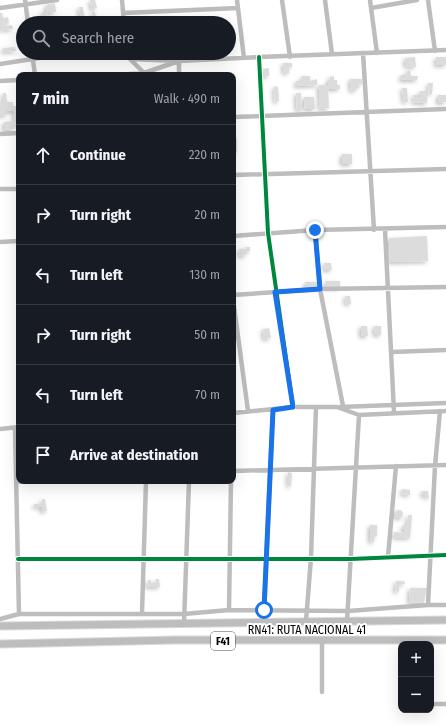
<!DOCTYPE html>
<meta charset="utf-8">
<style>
:root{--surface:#171b24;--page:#20242c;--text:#f1f3f6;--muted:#9ea1a6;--line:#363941}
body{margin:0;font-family:"Fira Sans Condensed",sans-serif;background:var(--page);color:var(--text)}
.controls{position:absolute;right:12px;bottom:12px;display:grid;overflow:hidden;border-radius:8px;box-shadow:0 4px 16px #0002}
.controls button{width:36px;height:36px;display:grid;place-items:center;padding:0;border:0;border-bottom:1px solid var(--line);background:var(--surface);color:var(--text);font:20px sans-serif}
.stop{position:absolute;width:12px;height:12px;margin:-9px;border:3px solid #1a73e8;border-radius:50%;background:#fff}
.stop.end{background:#1a73e8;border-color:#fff;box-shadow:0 1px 4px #0008}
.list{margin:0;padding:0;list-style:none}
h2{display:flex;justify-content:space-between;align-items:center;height:52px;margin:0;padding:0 16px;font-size:17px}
h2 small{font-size:13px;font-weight:400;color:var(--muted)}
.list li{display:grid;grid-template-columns:26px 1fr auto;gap:12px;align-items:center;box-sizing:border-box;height:60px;padding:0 16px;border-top:1px solid var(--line)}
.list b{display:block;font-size:15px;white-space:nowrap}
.list em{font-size:13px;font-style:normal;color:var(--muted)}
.icon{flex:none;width:22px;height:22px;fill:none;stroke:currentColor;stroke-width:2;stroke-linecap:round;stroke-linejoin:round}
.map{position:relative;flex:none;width:446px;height:725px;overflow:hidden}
.search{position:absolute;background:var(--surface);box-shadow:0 4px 16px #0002;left:16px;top:16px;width:220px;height:44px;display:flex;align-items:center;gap:10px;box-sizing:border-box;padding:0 14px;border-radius:22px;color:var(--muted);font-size:15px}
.panel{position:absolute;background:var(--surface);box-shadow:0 4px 16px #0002;left:16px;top:72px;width:220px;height:412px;border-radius:8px}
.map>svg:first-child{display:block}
.building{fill:#dcdcdc;filter:url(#shadow)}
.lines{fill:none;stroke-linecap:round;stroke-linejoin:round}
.primary-casing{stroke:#dbdbdb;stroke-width:9}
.minor{stroke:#bdbdbd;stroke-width:4.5}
.primary{stroke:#bdbdbd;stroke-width:7}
.cycleway-casing{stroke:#fff;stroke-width:6}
.cycleway{stroke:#00873e;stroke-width:4}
.route{stroke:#1a73e8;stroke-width:5}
.labels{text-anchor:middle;stroke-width:4;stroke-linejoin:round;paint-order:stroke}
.shield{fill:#fff;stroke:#4c4c4c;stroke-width:1}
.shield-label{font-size:11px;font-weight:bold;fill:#000}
.street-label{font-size:12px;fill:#000;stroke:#fff}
</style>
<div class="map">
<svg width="446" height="725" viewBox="0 0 446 725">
<defs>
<filter id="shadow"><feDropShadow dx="-2" dy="2" stdDeviation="2" flood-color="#0004"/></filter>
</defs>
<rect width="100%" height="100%" fill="#fff"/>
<path class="building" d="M90,0h5l2,8 -5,1z
M55,3l1,9 -9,1 2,10h-5l-2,-11h5l-1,-7z
M79,7h4l2,16h-20l16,-3z
M92,12h3l1,5h3v6h-5z
M0,13h2l1,5 5,-1 1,6 -9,3z
M12,25l1,4 -12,1v-3z
M15,47l1,4 -13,1v-4z
M415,57l1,10 -10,-1 -1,-8z
M436,57h10v8h-10z
M283,63h9v4h-3v6h-5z
M269,68v8l-7,1v-8z
M410,70l1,6h7l-1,4h-16v-5h6v-4z
M302,76h8v5l7,-2v6l-21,1v-5h6z
M334,76v4h3v5h3v4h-12l1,19 -9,1 -1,-24h9v-5h2v-3z
M350,79h12v5h-4l1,4h-4v3h-4z
M428,83h5l-1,11h-3z
M274,86l4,1 1,14 -4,1z
M402,88h5l1,14h-4z
M420,91h7v12l-15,-1 2,-2 -1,-5h5v2h2z
M3,93h3l1,9h6v4h4l2,19h-4l-1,-14h-7v4l-7,1v-13h3z
M296,93h5l1,17h-5z
M438,95h8v7l-8,1z
M304,97h10l1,12h-10z
M14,121v8l-10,1v-8z
M233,138h4v14l-4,-1z
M342,154h10v10h-10z
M427,236l1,25 -38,1 -1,-24z
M245,247h5v4l-4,1v3l-6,1 -1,-7h7z
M324,263h7l1,7h-7z
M325,281h15v7l-13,-1z
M305,282h12l1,6 -12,1z
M345,296h5l1,8h-5z
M361,326h6l1,10h-7z
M374,326h7v9h-6z
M269,328l2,10 -7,1 -1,-10z
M288,472l4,1 -1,13h-3z
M402,489l8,1v5l-8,-1z
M422,491h6l1,7h-3v-3h-4z
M42,499h3l2,12 -5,1v-5h-8v-3h8z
M395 514a4 4 0 1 1 8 0a4 4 0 1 1-8 0Z
M408,515h4l-2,23 -6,-1 1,-8h-3v-3h5z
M370,525h7v11h-3v6h-4z
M394,532l10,1v5l-10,-1z
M156,579h3l1,8h-13l1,-7h3v3h5z
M396,581h8l1,3h-6v8l-4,-1z
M410,588h17l-3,15 -15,-1z"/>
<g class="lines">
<g class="primary-casing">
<path id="primary" d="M0,626l446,-6
M0,644l175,-4h271"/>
</g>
<path class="minor" d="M25,0l3,23
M122,0l2,23
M237,0l7,58
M282,0l8,57
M325,0l7,54
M370,0l7,53
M428,0l7,51
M0,8l57,-8
M371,8l46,-8
M123,13l115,-5
M32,53l3,22
M128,53l2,6 14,14
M363,53l11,177
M259,57l9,176 25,174
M130,59l49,2v14
M0,64l71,-11
M116,75l28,-2 35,-12 80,-4 187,-7
M0,81l19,-1
M233,117l213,-8
M0,134l19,-1
M233,175l213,-6
M0,189h19
M315,230l5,59 23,117
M385,230l9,182
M233,236l82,-6 131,-3
M0,242l19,-1
M233,295l87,-6 126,-2
M233,299l15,112
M392,352l54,-2
M340,407l106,-4
M233,413l60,-6h44l22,8 87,-4
M15,428l4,186
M0,429l19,-2
M233,471l213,-6
M231,481l-2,129 119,1 80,-6h18
M16,482l24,-1
M388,557l8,-91
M18,559h333l95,-4
M428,605l7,-139 5,-55
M264,610l9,-200
M142,614l4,-133
M0,619l19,-5h165l45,-4
M306,621l5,-63 5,-151
M347,621l12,-206
M184,624l5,-143
M322,692v-51
M431,704h15"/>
<use href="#primary" class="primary"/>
<g class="cycleway-casing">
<path id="cycleway" d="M259,57l9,176 25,174
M18,559h333l95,-4"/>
</g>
<use href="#cycleway" class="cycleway"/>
</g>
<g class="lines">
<path class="route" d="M264,610l9,-200 20,-3 -18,-115 45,-3 -5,-59"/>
</g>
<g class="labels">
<rect class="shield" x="211" y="632" width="24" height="18" rx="3"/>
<g class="shield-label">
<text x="223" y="645">F41</text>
</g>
<g class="street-label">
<text x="307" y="634">RN41: RUTA NACIONAL 41</text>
</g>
</g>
</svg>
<div class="controls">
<button>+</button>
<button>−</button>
</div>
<div class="stop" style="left:264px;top:610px"></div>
<div class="stop end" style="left:315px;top:230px"></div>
<div class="search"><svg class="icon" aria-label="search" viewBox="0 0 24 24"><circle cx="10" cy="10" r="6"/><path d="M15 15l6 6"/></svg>Search here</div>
<section class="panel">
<h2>7 min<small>Walk · 490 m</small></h2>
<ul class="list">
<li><svg class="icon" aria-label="ahead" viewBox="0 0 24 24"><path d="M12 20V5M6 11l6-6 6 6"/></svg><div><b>Continue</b></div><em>220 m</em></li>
<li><svg class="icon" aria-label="right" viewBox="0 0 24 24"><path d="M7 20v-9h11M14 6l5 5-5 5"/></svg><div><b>Turn right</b></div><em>20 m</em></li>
<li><svg class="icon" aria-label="left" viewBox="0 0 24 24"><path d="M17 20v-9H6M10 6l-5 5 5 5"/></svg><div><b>Turn left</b></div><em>130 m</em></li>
<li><svg class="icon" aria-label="right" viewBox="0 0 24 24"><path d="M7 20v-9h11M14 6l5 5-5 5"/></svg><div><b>Turn right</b></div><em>50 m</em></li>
<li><svg class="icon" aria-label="left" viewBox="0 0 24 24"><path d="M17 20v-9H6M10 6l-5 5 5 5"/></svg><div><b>Turn left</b></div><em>70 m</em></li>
<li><svg class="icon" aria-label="arrive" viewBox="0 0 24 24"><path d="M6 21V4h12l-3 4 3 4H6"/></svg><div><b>Arrive at destination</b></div></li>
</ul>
</section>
</div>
